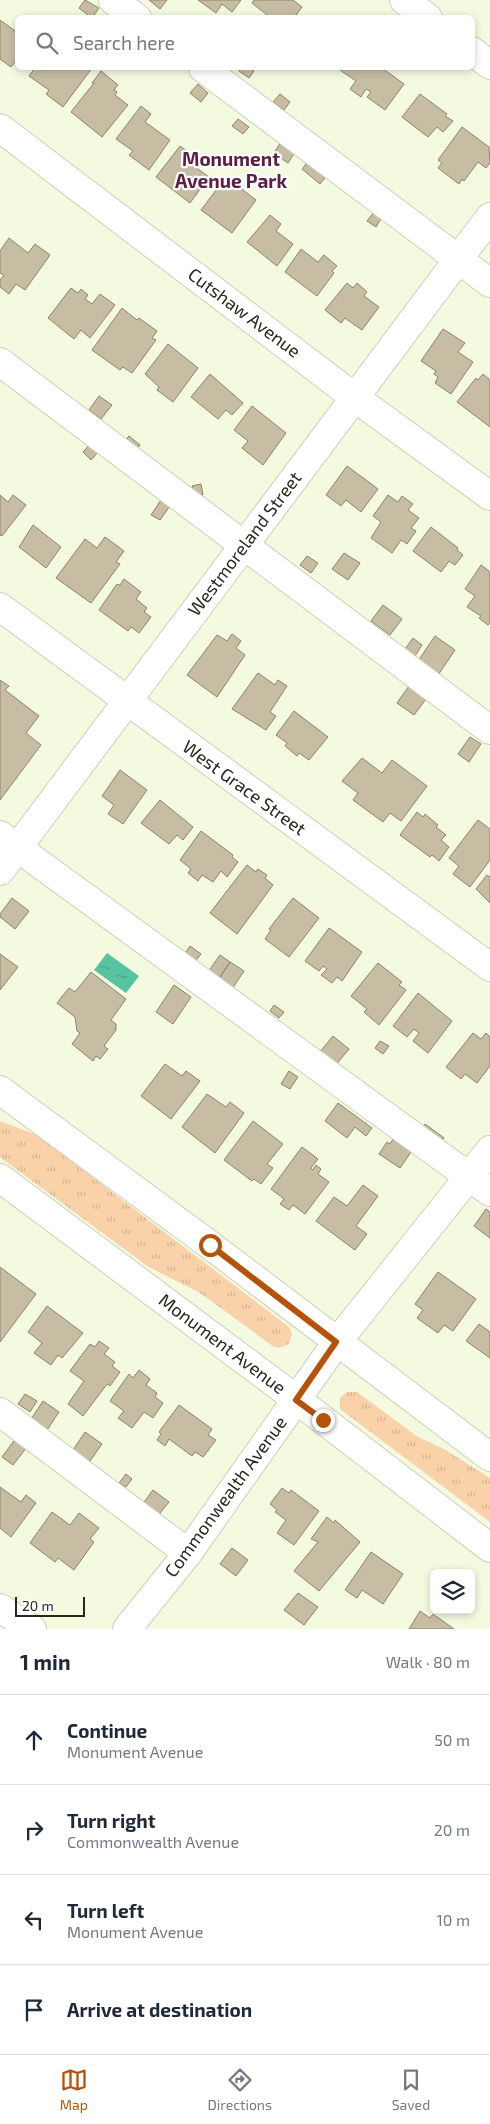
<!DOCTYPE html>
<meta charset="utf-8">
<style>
:root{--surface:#fff;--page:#f2f2f3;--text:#1f2937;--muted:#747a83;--line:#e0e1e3;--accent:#b45309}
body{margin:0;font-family:"Exo 2",sans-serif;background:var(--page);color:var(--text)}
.controls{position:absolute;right:15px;bottom:15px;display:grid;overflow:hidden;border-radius:8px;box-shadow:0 2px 8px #0003}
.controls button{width:45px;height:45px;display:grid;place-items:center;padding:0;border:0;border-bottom:1px solid var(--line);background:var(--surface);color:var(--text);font:25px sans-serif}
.scale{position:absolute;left:15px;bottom:12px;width:70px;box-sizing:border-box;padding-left:5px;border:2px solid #26281e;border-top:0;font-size:14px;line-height:18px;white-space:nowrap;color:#26281e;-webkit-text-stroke:4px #fff;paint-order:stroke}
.stop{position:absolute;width:15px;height:15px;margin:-11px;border:4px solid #b45309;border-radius:50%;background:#fff}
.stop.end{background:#b45309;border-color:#fff;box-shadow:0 1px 5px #0008}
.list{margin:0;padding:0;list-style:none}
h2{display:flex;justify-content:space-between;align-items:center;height:65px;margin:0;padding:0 20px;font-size:21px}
h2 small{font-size:16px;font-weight:400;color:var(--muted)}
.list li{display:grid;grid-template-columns:32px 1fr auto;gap:15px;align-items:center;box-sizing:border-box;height:90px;padding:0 20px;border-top:1px solid var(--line)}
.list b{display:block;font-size:19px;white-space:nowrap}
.list p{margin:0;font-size:16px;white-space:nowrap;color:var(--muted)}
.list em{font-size:16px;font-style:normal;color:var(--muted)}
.icon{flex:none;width:28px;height:28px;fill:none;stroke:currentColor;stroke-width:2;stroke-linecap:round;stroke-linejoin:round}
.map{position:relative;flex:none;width:490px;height:1629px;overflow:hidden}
.search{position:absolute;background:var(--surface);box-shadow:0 2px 8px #0003;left:15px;right:15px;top:15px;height:55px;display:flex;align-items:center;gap:12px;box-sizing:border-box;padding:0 18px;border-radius:8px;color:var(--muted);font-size:19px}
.sheet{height:425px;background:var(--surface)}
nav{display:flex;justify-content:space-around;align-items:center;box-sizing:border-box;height:70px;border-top:1px solid var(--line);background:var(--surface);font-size:14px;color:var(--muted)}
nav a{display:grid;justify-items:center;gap:2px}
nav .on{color:var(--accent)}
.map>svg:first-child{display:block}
.grass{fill:url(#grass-tufts)}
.water{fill:url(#water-ripples)}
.building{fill:#c6bda3;stroke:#8c846b}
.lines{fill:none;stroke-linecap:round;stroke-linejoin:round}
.minor-casing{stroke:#ccd2b8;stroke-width:30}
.minor{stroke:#fff;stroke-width:28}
.route{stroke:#b45309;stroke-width:6}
.labels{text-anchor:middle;stroke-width:4.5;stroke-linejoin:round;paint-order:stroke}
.street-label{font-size:18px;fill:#26281e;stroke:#fff}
.neighbourhood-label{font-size:19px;font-weight:bold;fill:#5d1e41;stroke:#fff}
</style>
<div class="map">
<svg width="490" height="1629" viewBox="0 0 490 1629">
<defs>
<pattern id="grass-tufts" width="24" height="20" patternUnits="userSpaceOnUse" patternTransform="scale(1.25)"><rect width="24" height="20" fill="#f9d2aa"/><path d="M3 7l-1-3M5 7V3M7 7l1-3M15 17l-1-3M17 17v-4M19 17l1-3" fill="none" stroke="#d5b492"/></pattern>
<pattern id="water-ripples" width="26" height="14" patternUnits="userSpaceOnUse" patternTransform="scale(1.25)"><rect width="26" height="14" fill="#58c3a1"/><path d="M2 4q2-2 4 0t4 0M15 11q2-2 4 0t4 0" fill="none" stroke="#499e83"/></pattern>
</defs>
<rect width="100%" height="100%" fill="#f3fadf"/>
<path class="grass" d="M0,1121l37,14 252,192 3,7 -3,10 -10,4 -5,-1 -74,-54 -53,-27 -147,-109z
M347,1392h10l61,45 26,12 46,29v44l-150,-113v-11z"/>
<path class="water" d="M107,953l32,23 -13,17 -32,-23z"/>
<path class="building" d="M85,0l14,8 -7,10 -13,-10z
M149,0h18l-7,9z
M198,0h43l-9,12 -10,-8 -6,9z
M254,0h39l9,7 -8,11h-23l-19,-15z
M0,20l18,13v25l-7,9 -11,-8z
M35,68h57l-29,39 -17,-13 3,-4 -20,-14z
M241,68h8l5,3 -5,7 -10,-7z
M337,68h45l22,16 -19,26 -18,-13 4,-5 -5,-3 -5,8 -11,-8 6,-8z
M101,71l17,14 -4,5 3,2 -2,3 13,10 -26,32 -31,-25 23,-29h-2z
M198,84l10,9 -7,9 -11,-9z
M280,94l10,8 -6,8 -11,-8z
M420,94l27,20 -2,2 8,5 -10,11 -6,-5 -9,10 -26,-20z
M141,106l10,8 -6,8 25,18 -21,30 -20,-15 4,-4 -17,-12z
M238,119l11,8 -6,7 -11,-8z
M462,127l27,20 1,16 -4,5 -8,-6 -14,19 -2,-2 -3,5 -21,-16 4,-5 -4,-3z
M281,142l14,10 -7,11 -14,-10z
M180,146l11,8 -4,7 22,16 -19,26 -34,-26z
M310,159l18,15 -8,10 -18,-15z
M226,177l30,23 -24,33 -31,-23z
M374,212l8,5 -6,10 -9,-6z
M270,215l11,9 -5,7 17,13 -16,22 -30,-24z
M9,238l19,15 7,-9 15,11 -25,35 -9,-6 -7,10 -9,-7v-7l4,-5 -4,-2v-22z
M301,249l17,13 6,-7 13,11 -5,5 2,2 -17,23 -32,-24z
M347,283l6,5 4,-5 10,9 -3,4 15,11 -17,23 -17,-12 -4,5 -16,-13z
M71,288l7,5 3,-4 7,6 -3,4 7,5 8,-10 15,11 -25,33 -9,-8 -7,9 -26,-21z
M122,308l15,12 2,-2 18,13 -5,7 4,2 -24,33 -9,-6 -3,3 -28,-20z
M443,329l22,14 -7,9 15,10 -22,32 -16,-11 3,-6 -4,-3 2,-3 -15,-10z
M168,344l30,24 -25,34 -16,-12 2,-3 -14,-13z
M210,374l33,29 -11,12 -6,-5 -8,9 -27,-22z
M483,374l7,6v47l-33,-25 19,-24 2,2z
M99,396l13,9 -11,14 -12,-9z
M252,406l34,27 -23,32 -21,-17 6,-7 -14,-11z
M129,436l11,9 -5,7 -12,-9z
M90,444l8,8 -7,8 -8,-8z
M347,466l31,23 -17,23 -15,-12 -5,6 -15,-11z
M201,484l2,11 -8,1 -3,-10z
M0,495l8,7 5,-7 13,10 -24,31 -2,-1z
M388,495l10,7 4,-6 11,8 -5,6 11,8 -8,10 5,3 -9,13 -6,-4 -9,13 -21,-15 10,-16 -8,-6z
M163,497l9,6 -12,17 -9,-5z
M33,525l28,22 -15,21 -27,-21z
M431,527l27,21 -1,2 6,5 -8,10 -6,-4 -8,11 -28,-21z
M105,537l19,14 -8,11 4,2 -29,39 -35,-25 29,-39 12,9z
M344,553l16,10 -12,17 -16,-11z
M307,556l11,7 -7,10 -11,-8z
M481,565l9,7v51l-2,2 -9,-7 2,-2 -14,-9 8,-11 -10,-7z
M124,579l17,13 -5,7 11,9 -3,4 7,5 -12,16 -8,-6 -3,4 -29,-21 18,-26 3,1z
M383,605l19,14 -12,16 -19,-14z
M232,634l9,7 -5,7 9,7 -28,42 -30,-22 30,-40 10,6z
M435,636l20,14 -17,25 -20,-14z
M413,638l9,7 -7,11 -10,-7z
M258,673l17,12 3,-5 9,6 -17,26 6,4 -10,14 -34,-21z
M0,680l9,6 -4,4 34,26 -13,17 15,12 -41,55z
M409,686l17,13 -12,16 -17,-12z
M294,711l34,26 -19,23 -10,-7 -2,3 -12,-10 2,-3 -11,-8z
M470,737l11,7 -12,18 -11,-8z
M362,758l20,15 10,-13 35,26 -26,35 -11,-8 -7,9 -30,-22 5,-7 -16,-12z
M120,770l27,20 -24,34 -15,-10 6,-9 -12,-9z
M160,800l33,27 -10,13 -6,-5 -8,9 -28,-21z
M417,812l6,5 2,-3 13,11 -2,2 10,8 -5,5 8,7 -10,14 -7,-6 -2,2 -30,-22z
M478,820l12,9v31l-20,27 -17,-13 6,-8 -10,-8z
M201,831l32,24 -1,2 6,5 -11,15 -6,-6 -8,11 -11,-7 -4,6 -10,-8 3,-4 -11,-9z
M247,865l9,7 2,-3 9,6 -2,3 8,7 -36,49 -27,-21z
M487,875l3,2v26l-14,-14z
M12,898l17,13 -14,18 -15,-12v-3z
M293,898l26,20 -30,39 -24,-18 6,-9 -2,-1z
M329,928l33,24 -20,29 -5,-4 -5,6 -11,-8 6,-6 -4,-3 -4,5 -14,-10z
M190,946l11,8 -7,9 -10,-8z
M0,954l18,13 -18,23z
M220,955l10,7 -11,17 -11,-7z
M230,962l14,9 -12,18 -14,-9z
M378,963l24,19 -3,3 7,5 -27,35 -15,-13 3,-3 -16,-13z
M91,972l35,27 -15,21 5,4v6l-12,16 4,3 -8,10 -4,-3 -3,5 -21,-17 8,-11 -3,-2 -2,-14 -18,-14 12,-15 6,4z
M174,985l17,12 -18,27 -17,-12z
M418,993l34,28 -24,32 -15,-12 6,-8 -5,-4 -7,8 -14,-11z
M274,1005l10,7 -5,6 -9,-7z
M473,1033l8,6 5,-6 4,4v29l-13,17 -12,-9 -4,5 -15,-12z
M333,1036l16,13 -14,17 -16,-13z
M380,1041l9,5 -6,8 -8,-6z
M165,1064l17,12 4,-5 14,10 -29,38 -30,-23z
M289,1071l9,6 -8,12 -9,-5z
M207,1094l19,13 4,-5 14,11 -29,40 -33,-26z
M338,1103l34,25 -6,8 -11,-9 -8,11 -22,-17z
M253,1121l30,23 -16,20 6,4 -12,16 -7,-5 -2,2 -28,-21z
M425,1124l19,14 -8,10 -19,-14z
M393,1139l18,13 -11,16 -21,-14 8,-12 3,2z
M302,1147l16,12 -7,9 2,2 3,-5 5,4 -3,5 11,8 -24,32 -12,-9 -4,5 -9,-6 4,-5 -13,-10z
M363,1185l15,11 -22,30 11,8 -12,16 -39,-29 18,-24 13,9z
M486,1209l4,3v26l-16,-12z
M0,1267l36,27 -36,48z
M438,1272l38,27 -23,32 -9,-6 -6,8 -21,-15 6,-8 -8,-6z
M47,1306l36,27 -21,25 -4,-3 -7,10 -17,-12 8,-10 -14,-11z
M479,1324l11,8v26l-24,-17z
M99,1341l10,7 -5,6 11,8 -3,4 8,6 -10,14 -3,-2 -24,32 -15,-12 16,-23 -14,-10 20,-27 5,3z
M139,1370l11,9 -4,6 11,8 -2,4 8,6 -10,15 -9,-6 -12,16 -14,-10 6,-7 -14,-10 19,-27 4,4z
M25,1394l12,7 -7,11 -12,-8z
M43,1401l16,11 -12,18 -16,-11z
M179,1405l33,24 -4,6 8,5 -13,17 -8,-5 -3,4 -23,-17 -4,7 -8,-6 4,-6 -2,-2z
M85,1432l17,12 -12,17 -17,-11z
M16,1438l11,9 -14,18 -11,-8z
M126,1474l6,5 -6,8 -7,-4z
M0,1487l21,15 5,-7 10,8 -25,34 -11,-9z
M282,1488l7,5 2,-3 28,21 -25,34 -17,-12 9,-13 -11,-8 2,-2 -7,-6z
M153,1490l16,12 -13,16 -15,-12z
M52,1512l18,13 9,-12 20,15 -9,11 4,3 -20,28 -16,-12 -3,4 -25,-19z
M327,1517l7,6 1,-3 25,22 -41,49 -25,-20 24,-29 -7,-3z
M232,1548l16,12 -12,16 -16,-12z
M371,1552l32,22 -20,30 -21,-14 -5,8 -12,-8z
M298,1593l20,14 -14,18 -20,-15z
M420,1611l10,7 3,-4 21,15h-45z"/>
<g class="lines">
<g class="minor-casing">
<path id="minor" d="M113,0l24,18
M404,0l24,18
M472,51l18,14
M203,68l287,215
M0,128l354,269 136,99
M0,362l490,368
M0,607l490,360
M0,835l490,357
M0,871l490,-654
M0,1090l210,155 280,212
M0,1178l296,221 194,149
M0,1412l188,141
M0,1608l32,21
M127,1629l61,-76 149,-211 153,-192"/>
</g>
<use href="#minor" class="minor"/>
</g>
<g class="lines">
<path class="route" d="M210,1245l126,97 -40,58 27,20"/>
</g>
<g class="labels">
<g class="street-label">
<text transform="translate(244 313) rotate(37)" y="6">Cutshaw Avenue</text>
<text transform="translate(245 544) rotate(-53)" y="6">Westmoreland Street</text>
<text transform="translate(244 788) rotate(36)" y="6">West Grace Street</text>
<text transform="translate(222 1344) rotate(37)" y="6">Monument Avenue</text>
<text transform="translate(226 1497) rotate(-54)" y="6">Commonwealth Avenue</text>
</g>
<g class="neighbourhood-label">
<text x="231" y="166">Monument<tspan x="231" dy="22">Avenue Park</tspan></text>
</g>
</g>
</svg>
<div class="controls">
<button><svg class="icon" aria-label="layers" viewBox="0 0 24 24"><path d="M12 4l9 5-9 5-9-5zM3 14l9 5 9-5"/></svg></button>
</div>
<div class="scale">20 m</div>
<div class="stop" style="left:210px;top:1245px"></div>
<div class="stop end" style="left:323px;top:1420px"></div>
<div class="search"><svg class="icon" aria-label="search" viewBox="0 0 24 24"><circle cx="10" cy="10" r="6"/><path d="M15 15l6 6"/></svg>Search here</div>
</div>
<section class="sheet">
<h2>1 min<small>Walk · 80 m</small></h2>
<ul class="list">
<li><svg class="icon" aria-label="ahead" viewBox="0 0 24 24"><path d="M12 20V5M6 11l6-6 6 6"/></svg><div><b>Continue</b><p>Monument Avenue</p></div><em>50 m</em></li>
<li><svg class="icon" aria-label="right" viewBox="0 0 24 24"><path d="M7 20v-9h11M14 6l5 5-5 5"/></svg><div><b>Turn right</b><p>Commonwealth Avenue</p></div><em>20 m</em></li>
<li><svg class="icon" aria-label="left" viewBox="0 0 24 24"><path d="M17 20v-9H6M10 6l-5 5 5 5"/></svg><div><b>Turn left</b><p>Monument Avenue</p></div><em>10 m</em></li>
<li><svg class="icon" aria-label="arrive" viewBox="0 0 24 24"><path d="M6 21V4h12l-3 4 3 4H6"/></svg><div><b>Arrive at destination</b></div></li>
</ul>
</section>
<nav>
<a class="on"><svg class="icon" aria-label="map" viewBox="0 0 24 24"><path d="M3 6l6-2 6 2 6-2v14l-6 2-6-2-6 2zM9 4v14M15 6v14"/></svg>Map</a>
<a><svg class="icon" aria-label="directions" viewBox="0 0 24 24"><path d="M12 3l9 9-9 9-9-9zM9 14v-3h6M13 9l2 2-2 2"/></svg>Directions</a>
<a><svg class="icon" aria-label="saved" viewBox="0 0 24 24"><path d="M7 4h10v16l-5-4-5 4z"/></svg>Saved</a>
</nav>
